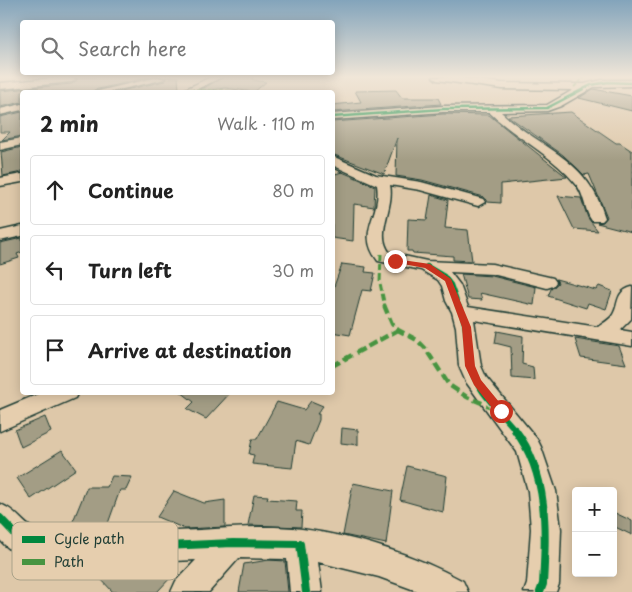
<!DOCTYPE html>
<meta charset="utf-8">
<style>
:root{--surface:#fff;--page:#f6f6f6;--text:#222;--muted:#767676;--line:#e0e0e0}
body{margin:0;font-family:"Playpen Sans",sans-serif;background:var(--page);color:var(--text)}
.controls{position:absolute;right:15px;bottom:15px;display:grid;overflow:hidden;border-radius:5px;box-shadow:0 2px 12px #0003}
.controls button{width:45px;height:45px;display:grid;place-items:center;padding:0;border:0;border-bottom:1px solid var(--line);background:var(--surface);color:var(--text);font:25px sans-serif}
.stop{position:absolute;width:15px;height:15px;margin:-11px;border:4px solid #c8321e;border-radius:50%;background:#fff}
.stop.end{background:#c8321e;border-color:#fff;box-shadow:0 1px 5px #0008}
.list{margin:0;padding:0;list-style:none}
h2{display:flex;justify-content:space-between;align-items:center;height:65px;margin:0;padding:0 20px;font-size:21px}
h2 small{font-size:16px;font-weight:400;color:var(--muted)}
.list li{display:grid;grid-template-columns:32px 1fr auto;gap:15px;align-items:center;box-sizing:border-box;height:70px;margin:0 10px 10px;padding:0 10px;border:1px solid var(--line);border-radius:5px}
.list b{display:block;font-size:19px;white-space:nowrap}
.list em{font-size:16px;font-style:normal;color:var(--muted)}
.icon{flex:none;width:28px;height:28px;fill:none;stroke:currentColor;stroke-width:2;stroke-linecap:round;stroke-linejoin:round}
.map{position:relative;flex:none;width:632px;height:592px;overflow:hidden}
.search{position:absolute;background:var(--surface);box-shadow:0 2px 12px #0003;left:20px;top:20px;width:315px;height:55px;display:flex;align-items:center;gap:12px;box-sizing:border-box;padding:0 18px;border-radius:5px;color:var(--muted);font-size:19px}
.panel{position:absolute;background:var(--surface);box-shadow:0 2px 12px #0003;left:20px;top:90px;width:315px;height:305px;border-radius:5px}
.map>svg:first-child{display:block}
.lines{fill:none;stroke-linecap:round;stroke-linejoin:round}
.stream{stroke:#616d5c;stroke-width:2.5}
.building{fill:#a39d85;stroke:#1f3d34}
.minor-casing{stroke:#1f3d34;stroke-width:3}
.minor{fill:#e6ceae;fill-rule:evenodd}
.quiet-far2{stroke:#479441;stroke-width:2;stroke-dasharray:4 2;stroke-linecap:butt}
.quiet-far1{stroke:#479441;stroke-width:3;stroke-dasharray:7 3;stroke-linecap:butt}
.quiet{stroke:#479441;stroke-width:4.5;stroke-dasharray:9 4.5;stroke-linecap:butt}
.cycleway-far3-casing{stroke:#e6ceae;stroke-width:4.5}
.cycleway-far2-casing{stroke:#e6ceae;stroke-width:8}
.cycleway-far1-casing{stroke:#e6ceae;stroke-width:9}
.cycleway-casing{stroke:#e6ceae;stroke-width:11}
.cycleway-far3{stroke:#00873e;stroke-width:2.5}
.cycleway-far2{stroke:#00873e;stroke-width:4.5}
.cycleway-far1{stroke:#00873e;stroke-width:5.5}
.cycleway{stroke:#00873e;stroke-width:8}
.route{fill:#c8321e}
.key{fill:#e6ceae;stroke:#aaa289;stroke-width:1}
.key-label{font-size:14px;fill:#1f3d34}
</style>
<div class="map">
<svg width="632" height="592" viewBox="0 0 632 592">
<rect width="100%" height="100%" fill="#dec8a9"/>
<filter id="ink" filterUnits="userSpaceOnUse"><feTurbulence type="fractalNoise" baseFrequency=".02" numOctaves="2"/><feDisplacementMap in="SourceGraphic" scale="10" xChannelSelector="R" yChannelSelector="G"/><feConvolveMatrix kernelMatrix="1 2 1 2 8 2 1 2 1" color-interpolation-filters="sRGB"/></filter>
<g filter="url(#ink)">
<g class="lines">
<path class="stream" d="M0,116l9,1"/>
</g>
<path class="building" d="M75,77h75l-56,13 -2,2h-70v10l-22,5v-16l72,-7 6,-5z
M165,77h13l1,13 -2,2h-61l49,-11z
M224,77h28l1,3 13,2 -12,10 -29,-4 -29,4z
M593,89l39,7v15l-53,-13z
M396,90l6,8h36l3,6 -109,8v-7l29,-3 -6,-11z
M22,112v24l-20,4 8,-8h-10v-15z
M571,112l45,31h4l12,8v81l-35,-9 6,-1 4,-5 -18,-43 -5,1 -21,-20 -55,-39z
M443,114l46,1 78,62 -66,7v19l-14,-1 -3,-5 -62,-17 -26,-4 1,-38 -13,36 -52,-20v-32z
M22,147v25l-19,4 -2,-24z
M333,168l42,18 -1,21 -20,-3 -1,37 -21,-3v-63l10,-3z
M431,195l17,5 -3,28 23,2 4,31 -19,-1v-4l-40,-3 -1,-2h-5l1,-32 19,1z
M558,196l23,2 7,20 10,13 -24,-2z
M22,238v14l-5,2 2,4 -19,6v-21z
M342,264l24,3 -1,5 10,1 -4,18 -9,-1 -12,45 -18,-3v-40z
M461,274l31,2 44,11 -2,18 -54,-12 2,7 -14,-1z
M556,279l40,11 3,-4 13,5 -6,18 -18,-6 -2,5 -38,-12 3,-7 7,-6z
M497,331l26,5 -1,28 11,3 1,13 -22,-2 -1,-31 -16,-4z
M575,339l44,7 7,18 -45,-6z
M181,392h50l-25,27 -19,-10 7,-7z
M311,401l12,5 -6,8h2v6l-10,25 -13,-4 -4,27 -40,-4 2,-9 -5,-1 3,-15h5l20,-37 27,8z
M45,417l6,15 -30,15 -6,-17z
M342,428l16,2v15l-17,-2z
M62,450l14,19 -45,30 -14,-21z
M407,466l40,10 -4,36 -43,-12z
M112,476l20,1 -6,13h-6l-14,39 -35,-3 16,-39h20z
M353,483l40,8 -7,53 -43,-9z
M174,491l30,12 21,-3v27l-40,2 -28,-12z
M254,495l14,1 -1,3 30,2 -1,10h6l-1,16 -53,-2z
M613,512l19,9v14l-19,-9z
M269,560l16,1 3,31h-49l5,-28z
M161,563l12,12 -16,17h-44l-14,-15 11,-12z"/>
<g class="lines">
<g class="minor-casing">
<path id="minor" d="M65,77l11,2 -4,3 -72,7v-6z
M158,77l7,2 -55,13h-16z
M211,77h11l-31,15h-12z
M433,77h23l46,6 82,1 18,-4h30v6l-38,1 -33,19 -14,5 -46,1c41,38 87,46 104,106l-3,3h-10c-8,-11 -7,-27 -17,-38 -24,-29 -59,-45 -86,-71h-46l-111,8v-6l111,-8 104,-1 26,-15 -71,-1 -65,-9z
M22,104v6l-22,5v-6z
M22,138v7l-22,5v-8z
M332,156l44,19 45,7 62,17 2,3 -7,4 -58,-16 -30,-5c5,23 -16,48 0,68l37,8 65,3 61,14 3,4 -3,4 -6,2 -55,-14 -42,-2 10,13 8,22 130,20c4,-3 11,-7 14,-11 8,-11 2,-24 20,-29l-1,32 -11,11 12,2v14l-158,-26 7,46 5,11 51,62 4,8 15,44 5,38 -2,55 -3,8h-32l3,-8 4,-55 -3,-38 -11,-39 -51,-70 -7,-16 -3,-39 -4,-15 -6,-11 -4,-15 -4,-6 -17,-10 -43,-9c-23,-30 4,-45 -1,-76l-45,-20z
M22,174v8l-22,4v-8z
M22,226v10l-22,5v-10z
M43,392h35l-3,6 -75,33v-21z
M0,504c23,9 21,25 52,32 49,-2 98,-4 148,-6 33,-2 69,-5 102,-1 56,8 111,25 161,52l5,11h-48l-41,-15 -61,-15 4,30h-32l-3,-33 -48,-1 -30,34h-38l5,-11 20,-21 -144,6c-20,-4 -38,-10 -52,-26z"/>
</g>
<use href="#minor" class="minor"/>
<path class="quiet-far2" d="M574,87l11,-10
M190,89l42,2"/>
<path class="quiet-far1" d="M381,254l-1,29 5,24"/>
<path class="quiet" d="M384,305l8,19 6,6 19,10 8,8 24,37 18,12 27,11
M332,366l66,-36"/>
<g class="cycleway-far3-casing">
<path id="cycleway-far3" d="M332,117l111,-8 104,-1 44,-23 17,-3 24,1"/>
</g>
<g class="cycleway-far2-casing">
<path id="cycleway-far2" d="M427,266l17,10 7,9 8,22"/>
</g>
<g class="cycleway-far1-casing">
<path id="cycleway-far1" d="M458,305c11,19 7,40 12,60 5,25 31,47 46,66"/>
</g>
<g class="cycleway-casing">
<path id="cycleway" d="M515,430c34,44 31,101 28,154l-3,8
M0,518l22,23 30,10 181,-8 67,1 6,48"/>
</g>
<use href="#cycleway-far3" class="cycleway-far3"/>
<use href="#cycleway-far2" class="cycleway-far2"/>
<use href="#cycleway-far1" class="cycleway-far1"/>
<use href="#cycleway" class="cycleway"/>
</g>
</g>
<linearGradient id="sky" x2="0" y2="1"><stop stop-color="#83a4bb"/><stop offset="0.48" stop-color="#f0e6d8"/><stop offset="1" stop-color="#f0e6d8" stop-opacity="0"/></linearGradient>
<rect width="632" height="160" fill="url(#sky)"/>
<path class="route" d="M395,259l35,5 21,15 20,48 4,39 6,14 23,28v6h-7l-23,-29 -9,-19 -3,-39 -17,-46 -20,-13 -33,-6 -1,-1z"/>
<rect x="12" y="522" width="166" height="58" rx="8" class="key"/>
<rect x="22" y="536" width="23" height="7" fill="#00873e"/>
<rect x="22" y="559" width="23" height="6" fill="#479441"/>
<g class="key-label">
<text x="54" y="544">Cycle path</text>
<text x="54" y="567">Path</text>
</g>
</svg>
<div class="controls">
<button>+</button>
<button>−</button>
</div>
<div class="stop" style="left:501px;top:411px"></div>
<div class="stop end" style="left:395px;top:261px"></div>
<div class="search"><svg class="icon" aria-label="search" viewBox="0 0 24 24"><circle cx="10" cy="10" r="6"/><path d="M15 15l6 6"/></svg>Search here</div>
<section class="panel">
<h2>2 min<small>Walk · 110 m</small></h2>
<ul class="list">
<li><svg class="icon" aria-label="ahead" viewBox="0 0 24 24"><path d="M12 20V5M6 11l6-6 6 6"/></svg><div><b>Continue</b></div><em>80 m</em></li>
<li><svg class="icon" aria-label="left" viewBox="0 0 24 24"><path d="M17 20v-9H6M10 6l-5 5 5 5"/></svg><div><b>Turn left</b></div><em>30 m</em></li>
<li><svg class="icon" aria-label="arrive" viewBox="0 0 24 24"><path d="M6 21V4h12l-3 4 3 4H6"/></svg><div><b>Arrive at destination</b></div></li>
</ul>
</section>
</div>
